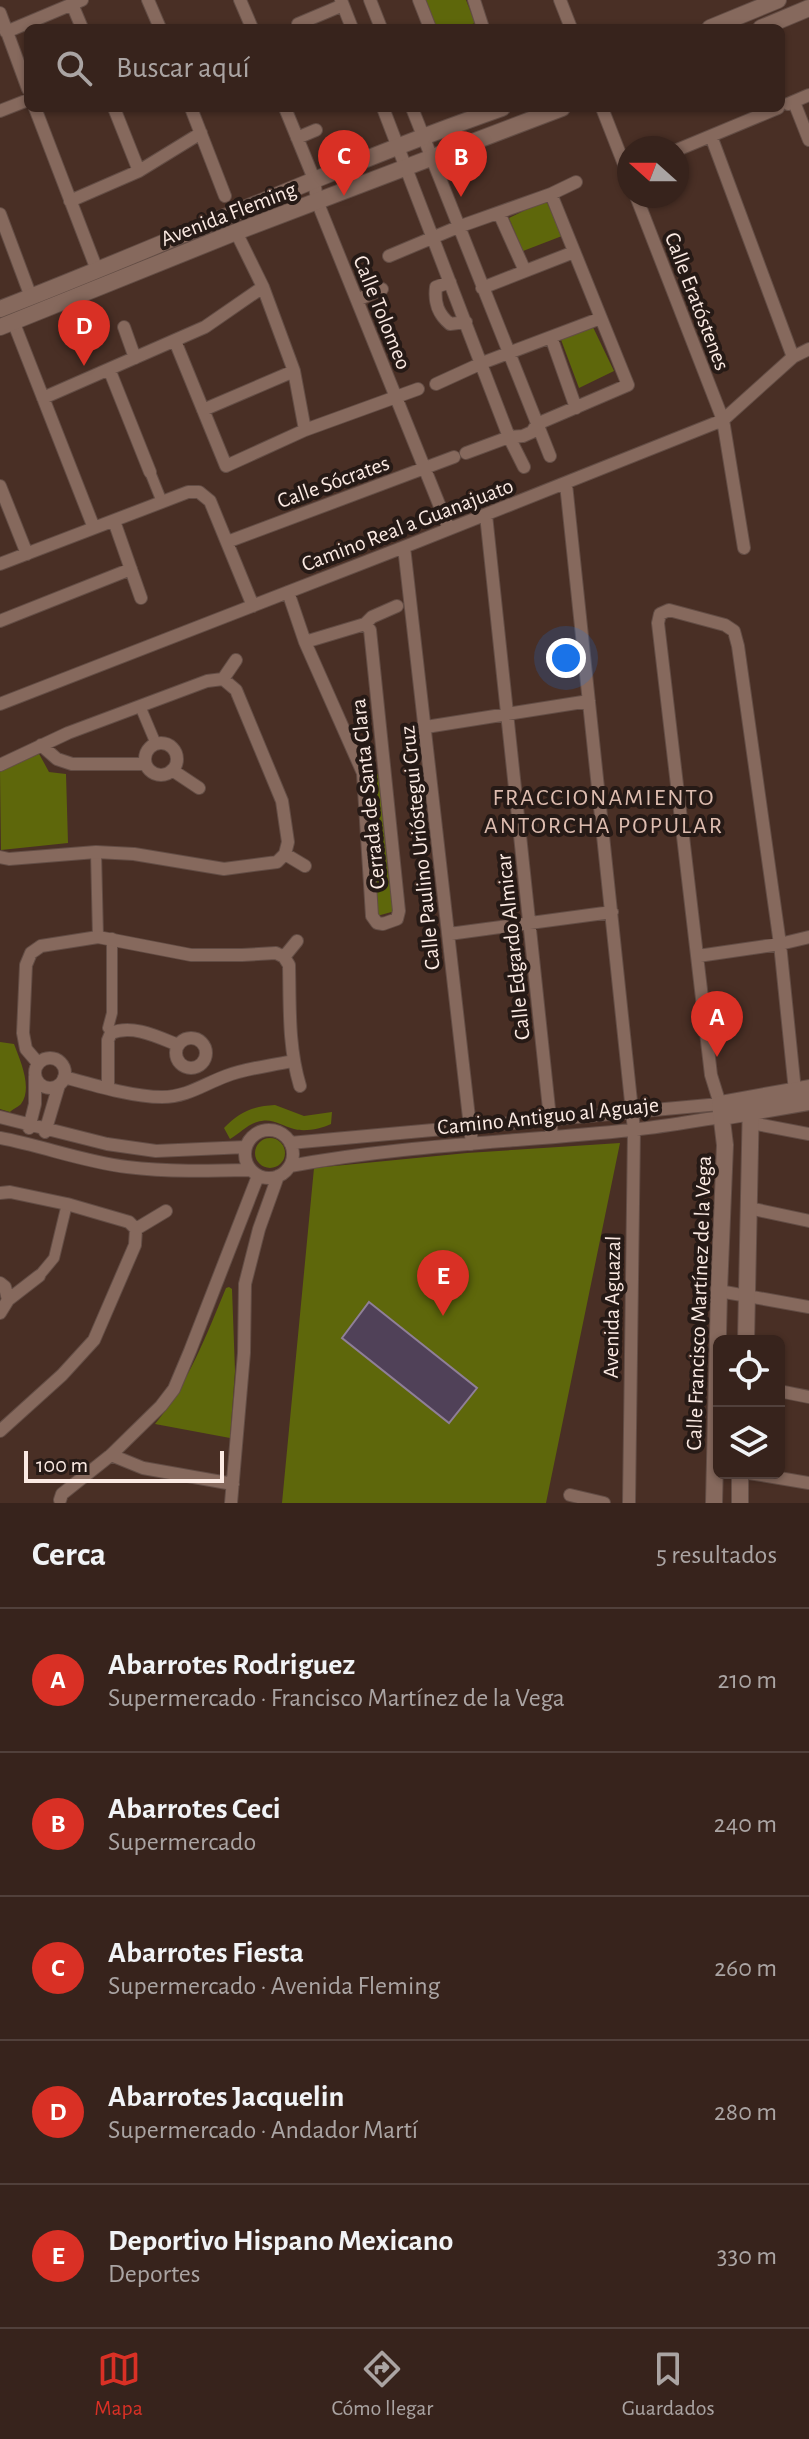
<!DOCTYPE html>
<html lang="es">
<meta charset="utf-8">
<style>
:root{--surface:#37231c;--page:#3e2b25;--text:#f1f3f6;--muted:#aaa4a3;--line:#51403b;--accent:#d93025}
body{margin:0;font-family:"Alegreya Sans",sans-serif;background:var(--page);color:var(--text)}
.controls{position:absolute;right:24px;bottom:24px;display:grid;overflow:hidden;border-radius:12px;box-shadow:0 2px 6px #0004}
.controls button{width:72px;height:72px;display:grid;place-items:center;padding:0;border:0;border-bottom:2px solid var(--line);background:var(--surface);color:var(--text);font:40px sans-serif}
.compass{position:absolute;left:617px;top:136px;width:72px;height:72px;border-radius:50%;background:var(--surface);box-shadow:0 2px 6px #0004;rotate:291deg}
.scale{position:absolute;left:24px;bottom:20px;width:200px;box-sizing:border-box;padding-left:8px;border:4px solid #fbeae3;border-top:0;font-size:22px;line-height:28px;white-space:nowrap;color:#fbeae3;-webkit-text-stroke:6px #261a16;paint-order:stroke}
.you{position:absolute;left:566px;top:658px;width:28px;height:28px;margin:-20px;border:6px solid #fff;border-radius:50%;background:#1a73e8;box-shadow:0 0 0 12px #1a73e833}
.badge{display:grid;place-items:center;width:52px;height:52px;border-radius:50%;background:var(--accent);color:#fff;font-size:26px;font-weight:700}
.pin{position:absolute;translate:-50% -66px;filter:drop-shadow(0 2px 4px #0008)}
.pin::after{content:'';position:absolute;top:42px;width:28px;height:24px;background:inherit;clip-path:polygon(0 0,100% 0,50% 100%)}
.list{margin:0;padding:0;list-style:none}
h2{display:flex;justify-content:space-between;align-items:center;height:104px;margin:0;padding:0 32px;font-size:34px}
h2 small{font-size:26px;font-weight:400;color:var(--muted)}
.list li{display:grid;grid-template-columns:52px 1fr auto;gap:24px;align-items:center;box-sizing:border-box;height:144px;padding:0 32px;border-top:2px solid var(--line)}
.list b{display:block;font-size:30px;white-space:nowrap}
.list p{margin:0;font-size:26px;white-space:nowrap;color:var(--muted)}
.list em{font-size:26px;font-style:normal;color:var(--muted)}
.icon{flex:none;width:44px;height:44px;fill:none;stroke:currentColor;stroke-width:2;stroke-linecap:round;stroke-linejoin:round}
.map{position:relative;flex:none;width:809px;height:1503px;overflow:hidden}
.search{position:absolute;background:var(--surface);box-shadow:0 2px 6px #0004;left:24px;right:24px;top:24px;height:88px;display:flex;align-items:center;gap:20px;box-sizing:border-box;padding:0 28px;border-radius:12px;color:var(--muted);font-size:30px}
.sheet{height:824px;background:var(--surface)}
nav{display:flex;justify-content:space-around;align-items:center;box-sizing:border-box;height:112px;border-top:2px solid var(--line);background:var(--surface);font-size:22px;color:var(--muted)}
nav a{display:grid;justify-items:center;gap:4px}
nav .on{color:var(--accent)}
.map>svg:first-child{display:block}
.green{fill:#5e670b}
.building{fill:#504158;stroke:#8f7f98;stroke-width:2}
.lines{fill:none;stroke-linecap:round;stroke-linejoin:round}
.pedestrian-casing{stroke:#634d45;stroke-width:12}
.minor-casing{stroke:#634d45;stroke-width:14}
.tertiary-casing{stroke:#634d45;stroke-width:18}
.pedestrian{stroke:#86695d;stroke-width:10}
.minor{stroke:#86695d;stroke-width:12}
.tertiary{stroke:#86695d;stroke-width:16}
.labels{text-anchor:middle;stroke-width:8;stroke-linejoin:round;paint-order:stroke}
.street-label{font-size:22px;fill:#fbeae3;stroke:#261a16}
.neighbourhood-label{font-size:24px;letter-spacing:2px;fill:#debdb0;stroke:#261a16}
</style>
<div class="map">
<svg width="809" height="1503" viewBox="0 0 809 1503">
<rect width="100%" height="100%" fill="#492f25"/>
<path class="green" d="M424,0h42l9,23 -13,5h-27z
M546,200l16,36 -39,15 -14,-33z
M591,323l23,48 -35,17 -19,-51z
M37,750l12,22 17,2 2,69 -67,7 -1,-79z
M380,773l15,138 -18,5 -7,-138z
M0,1042l14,2c6,16 19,44 7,60 0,1 -11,7 -11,8l-10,-3z
M275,1105l29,11 28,-4 -1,12c-10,5 -27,8 -37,5 -14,-4 -22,-12 -37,-7 -10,3 -18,12 -27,17l-6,-11c15,-16 29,-22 51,-23z
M255 1153a15 15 0 1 1 30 0a15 15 0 1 1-30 0Z
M620,1143l-74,360h-264l32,-335 153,-15z
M229,1287l3,2 3,82 -5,67 -75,-14c33,-40 51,-88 71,-136z"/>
<path class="building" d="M369,1302l108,86 -28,35 -107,-85z"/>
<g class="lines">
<g class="pedestrian-casing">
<path id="pedestrian" d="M150,472l12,30
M140,706l16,38
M96,852l2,85
M108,1028l4,-15v-75
M39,1276l15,-18 13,-54"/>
</g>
<g class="minor-casing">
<path id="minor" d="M148,0l12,28
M240,0l12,28
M341,0l11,28
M370,0l11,28
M419,0l11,28
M474,0l9,28
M560,0l11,28
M72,4l10,24
M0,13l28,76
M298,24l45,-19
M6,32l76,-32
M794,102l15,38
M788,104l21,-9
M35,108l62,162
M114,108l25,63
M191,108l34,88
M285,108l29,71 3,22 132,328
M383,108l126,329 15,30
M412,108l138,348
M602,108l27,69
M0,111l28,-11
M711,136l82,221
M297,138l19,-8
M677,150l101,-42
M636,196l87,224 21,128
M70,201l69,-30 62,-38
M499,213l26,58
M0,214l31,83
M236,232l27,55 31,84 11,59
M389,256l69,-29 93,-33 25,-12
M450,282l-14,5c-2,16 2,27 14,37l16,-2
M482,288l92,-36
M357,300l25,-11
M13,321l81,207
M124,327l11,31
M551,337l25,71
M175,341l51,125 79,-36 113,-41
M109,369l41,103
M436,384l46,-21 119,-45
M43,398l162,-71 58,-40
M203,410l91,-39
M466,453l43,-16 14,-1 9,-4 5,-8 91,-39 -77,-191
M566,484l68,646 -5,373
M0,486l27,68
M486,515l66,622
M114,521l27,77
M227,542l227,-85
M404,547l68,597
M0,564l188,-72h11l11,9 43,105
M288,592l17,50 58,131 9,143 5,7 6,1 14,-5 2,-8 -29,-281 -5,-6
M0,621l131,-52
M305,642l60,-18 7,-7 25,-11
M223,679l13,-19
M0,704l404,-157 319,-127 70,-63 16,-8
M426,727l163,-26
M145 759a16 16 0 1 1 32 0a16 16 0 1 1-32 0Z
M41,745l16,14 15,5h73
M0,765l68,-32 139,-52 16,-2 13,11 46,111 6,41 -3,12 -8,8 -53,7 -90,-15 -38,-2 -87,7 -9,-2
M172,770l27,18
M285,854l20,12
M449,934l163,-22
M698,956l82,-12 29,-7
M284,957l13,-16
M111,1033c22,-9 47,4 67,12
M176 1053a15 15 0 1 1 30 0a15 15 0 1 1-30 0Z
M35 1073a15 15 0 1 1 30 0a15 15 0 1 1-30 0Z
M38,1063l-12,-14 -3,-16 3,-68 5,-12 10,-7 57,-9 93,18h51l34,-2 8,4 5,8c1,41 -1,81 11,121
M64,1077c29,8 69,20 98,20 25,0 42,-13 64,-21 21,-8 44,-10 66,-15
M108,1088v-48l3,-7
M0,1117l107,27 49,7 90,-4
M751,1123l58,11
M29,1128l6,-24v-28
M245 1154a24 24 0 1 1 48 0a24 24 0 1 1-48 0Z
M45,1132l14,-47
M0,1138c43,8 84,24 127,29 41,5 82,4 124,3
M290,1143l430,-39 -9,-29 -53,-452 2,-9 9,-4 56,15 9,6 4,15 42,298 15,147
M290,1166c112,-21 228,-24 341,-36 31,-3 61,-9 91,-13
M0,1193l10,-1 57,12 62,18 7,7
M749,1208l60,13
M136,1229l30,-18
M0,1283l5,4 3,13 -8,13
M719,1291l90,16
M8,1300l31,-24
M779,1391l30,6
M0,1431l62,-56 32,-35 41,-95 1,-16
M111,1455l32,13 90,16
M749,1473l60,10
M570,1495l34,8
M60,1500l2,-6 49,-39 50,-49 13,-17 16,-38 68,-175
M231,1503l13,-150 1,-69 14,-55 19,-53"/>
</g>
<g class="tertiary-casing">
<path id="tertiary" d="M710,28l68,-28
M761,28l48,-20
M0,309c168,-65 331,-141 502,-201
M0,327l236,-95 326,-124
M722,1117l87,-15
M746,1341l5,-242
M714,1503l5,-212 6,-146 -5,-41 89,-16
M740,1503v-30"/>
</g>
<use href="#pedestrian" class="pedestrian"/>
<use href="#minor" class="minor"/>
<use href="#tertiary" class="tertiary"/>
</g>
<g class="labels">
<g class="street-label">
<text transform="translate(228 213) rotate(-21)" y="8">Avenida Fleming</text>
<text transform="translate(698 301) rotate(69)" y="8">Calle Eratóstenes</text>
<text transform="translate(383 312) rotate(68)" y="8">Calle Tolomeo</text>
<text transform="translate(333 481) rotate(-20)" y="8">Calle Sócrates</text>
<text transform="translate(407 524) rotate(-21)" y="8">Camino Real a Guanajuato</text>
<text transform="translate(367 794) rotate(-96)" y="8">Cerrada de Santa Clara</text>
<text transform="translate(419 848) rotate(-96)" y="8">Calle Paulino Urióstegui Cruz</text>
<text transform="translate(512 947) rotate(-96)" y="8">Calle Edgardo Almicar</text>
<text transform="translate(548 1115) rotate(-6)" y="8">Camino Antiguo al Aguaje</text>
<text transform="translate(698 1303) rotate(-88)" y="8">Calle Francisco Martínez de la Vega</text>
<text transform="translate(611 1307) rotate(-89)" y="8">Avenida Aguazal</text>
</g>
<g class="neighbourhood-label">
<text x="604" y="805">FRACCIONAMIENTO<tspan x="604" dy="28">ANTORCHA POPULAR</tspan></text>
</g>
</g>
</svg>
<div class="controls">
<button><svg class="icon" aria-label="locate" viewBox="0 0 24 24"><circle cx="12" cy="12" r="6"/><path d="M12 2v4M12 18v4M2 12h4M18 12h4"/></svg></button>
<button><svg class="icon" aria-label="layers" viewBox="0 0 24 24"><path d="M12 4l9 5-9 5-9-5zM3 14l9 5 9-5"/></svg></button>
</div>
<svg class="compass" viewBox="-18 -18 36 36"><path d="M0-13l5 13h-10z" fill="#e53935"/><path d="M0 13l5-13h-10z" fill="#aaa4a3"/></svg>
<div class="scale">100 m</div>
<div class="you"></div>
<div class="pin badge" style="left:717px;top:1057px">A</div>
<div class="pin badge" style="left:461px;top:197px">B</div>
<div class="pin badge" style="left:344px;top:196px">C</div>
<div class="pin badge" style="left:84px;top:366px">D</div>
<div class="pin badge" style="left:443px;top:1316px">E</div>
<div class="search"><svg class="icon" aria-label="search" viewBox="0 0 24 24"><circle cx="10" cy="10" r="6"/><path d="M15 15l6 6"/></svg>Buscar aquí</div>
</div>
<section class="sheet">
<h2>Cerca<small>5 resultados</small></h2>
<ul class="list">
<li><span class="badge">A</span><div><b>Abarrotes Rodriguez</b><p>Supermercado · Francisco Martínez de la Vega</p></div><em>210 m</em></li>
<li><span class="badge">B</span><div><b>Abarrotes Ceci</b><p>Supermercado</p></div><em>240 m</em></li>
<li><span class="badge">C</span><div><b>Abarrotes Fiesta</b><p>Supermercado · Avenida Fleming</p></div><em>260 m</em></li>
<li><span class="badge">D</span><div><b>Abarrotes Jacquelin</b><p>Supermercado · Andador Martí</p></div><em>280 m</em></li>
<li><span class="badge">E</span><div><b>Deportivo Hispano Mexicano</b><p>Deportes</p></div><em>330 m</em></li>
</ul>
</section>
<nav>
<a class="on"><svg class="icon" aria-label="map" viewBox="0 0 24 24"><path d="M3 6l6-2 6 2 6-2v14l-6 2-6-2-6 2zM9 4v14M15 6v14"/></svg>Mapa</a>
<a><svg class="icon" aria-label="directions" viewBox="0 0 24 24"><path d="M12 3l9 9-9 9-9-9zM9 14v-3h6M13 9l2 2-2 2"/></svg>Cómo llegar</a>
<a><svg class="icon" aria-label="saved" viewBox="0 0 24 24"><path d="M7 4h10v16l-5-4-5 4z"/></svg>Guardados</a>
</nav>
